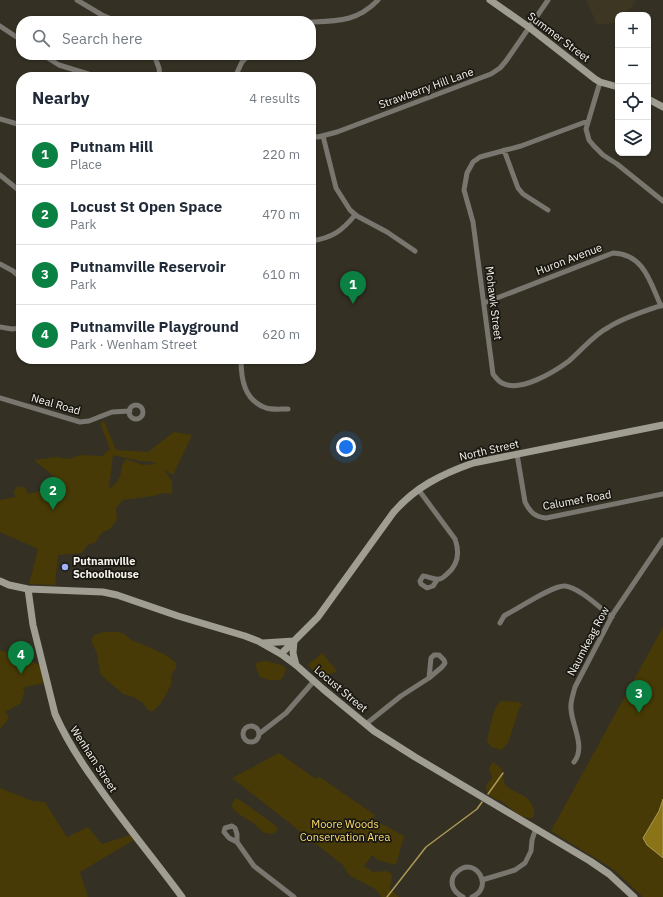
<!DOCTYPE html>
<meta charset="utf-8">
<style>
:root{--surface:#fff;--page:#f6f6f7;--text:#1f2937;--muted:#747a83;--line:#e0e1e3;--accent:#0b8043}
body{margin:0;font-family:"IBM Plex Sans",sans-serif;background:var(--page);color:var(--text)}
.controls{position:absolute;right:12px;top:12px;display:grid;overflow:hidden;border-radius:8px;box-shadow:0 1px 3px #0004}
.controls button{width:36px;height:36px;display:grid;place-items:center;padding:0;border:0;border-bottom:1px solid var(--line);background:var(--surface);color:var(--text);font:20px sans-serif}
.you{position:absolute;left:346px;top:447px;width:14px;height:14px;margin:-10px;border:3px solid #fff;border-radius:50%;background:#1a73e8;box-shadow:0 0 0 6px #1a73e833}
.badge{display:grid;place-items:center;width:26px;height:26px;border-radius:50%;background:var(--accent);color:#fff;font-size:13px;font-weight:700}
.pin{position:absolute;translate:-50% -33px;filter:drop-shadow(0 1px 2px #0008)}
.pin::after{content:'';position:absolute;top:21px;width:14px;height:12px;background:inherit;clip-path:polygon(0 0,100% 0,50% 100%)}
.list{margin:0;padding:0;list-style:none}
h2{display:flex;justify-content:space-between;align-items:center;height:52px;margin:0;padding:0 16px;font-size:17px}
h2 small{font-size:13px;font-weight:400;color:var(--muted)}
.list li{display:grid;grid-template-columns:26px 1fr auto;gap:12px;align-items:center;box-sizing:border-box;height:60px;padding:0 16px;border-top:1px solid var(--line)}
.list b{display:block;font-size:15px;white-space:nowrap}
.list p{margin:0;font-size:13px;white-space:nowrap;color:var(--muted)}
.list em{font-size:13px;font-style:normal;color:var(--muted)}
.icon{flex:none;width:22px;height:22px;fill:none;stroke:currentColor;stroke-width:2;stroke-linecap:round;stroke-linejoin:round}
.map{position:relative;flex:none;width:663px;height:897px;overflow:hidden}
.search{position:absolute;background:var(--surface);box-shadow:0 1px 3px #0004;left:16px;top:16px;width:300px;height:44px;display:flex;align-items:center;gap:10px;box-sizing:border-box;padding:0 14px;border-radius:16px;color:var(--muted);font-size:15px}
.panel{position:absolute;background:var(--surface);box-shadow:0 1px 3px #0004;left:16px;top:72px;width:300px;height:292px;border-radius:16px}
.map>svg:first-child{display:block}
.built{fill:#3c3622}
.green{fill:#473a06;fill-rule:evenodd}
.water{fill:#8b7418;stroke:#ab9a57}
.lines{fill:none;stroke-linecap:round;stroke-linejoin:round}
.stream{stroke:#ab9a57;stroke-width:1.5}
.street{stroke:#78766f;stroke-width:5}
.secondary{stroke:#a09d92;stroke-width:7}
.poi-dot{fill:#a1b2fd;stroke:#1a1812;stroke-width:1.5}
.labels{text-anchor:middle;stroke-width:3.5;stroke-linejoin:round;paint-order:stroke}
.street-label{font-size:11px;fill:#f6f3eb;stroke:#1a1812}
.poi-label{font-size:11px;font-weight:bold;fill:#f6f3eb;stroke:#1a1812;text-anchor:start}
.park-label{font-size:11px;fill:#ffde6c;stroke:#1a1812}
</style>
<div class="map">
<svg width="663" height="897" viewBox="0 0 663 897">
<rect width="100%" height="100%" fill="#343023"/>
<path class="built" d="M586,0h50l-5,8 -3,1v6h-10v7l-16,3 -5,-1z"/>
<path class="green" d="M104,421l12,29 32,2 26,-20 18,3 -19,40 -9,-6 8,13v11l-2,1 -7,-1 -10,3 -30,4 -7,8 1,12 -8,10c-7,0 -11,8 -14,13l-6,1 -7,9 -24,2 -3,30 -26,-1 9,-35 -38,-17v-32l15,-3 -1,-6 3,-4c6,-1 9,0 11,7l36,-9 -30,-25 24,-3 10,2 13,-4 21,1 8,-7 -10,-26zM113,455l28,6 12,1 3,2 -13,1 -17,-6c-4,5 -4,8 -5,13 -1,7 -6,13 -12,17z
M663,627v172l-4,12 -16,27 14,16 6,4v39h-20l-30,-28 -62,-38z
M104,632c5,0 13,-1 18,1 4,2 7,6 10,7 13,6 35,13 44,23v5l-5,7v10l-10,18 -8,8h-4l-7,-9 -9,-5 -10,-3 -19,-16 -4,-5 -3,-20 -6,-12 3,-6z
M0,650l40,15 4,18 -22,5 3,1 -4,14 -16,9 4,6 -9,11z
M322,653l15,18 -17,8 -12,-14z
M267,661l14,4 5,3 -2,8 -4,4h-11l-9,-3 -5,-12 3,-3z
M501,701l18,1 2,1 1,2 -3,4 -11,34 -7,7 -10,-3 -4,-6c3,-10 5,-34 14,-40z
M279,753l37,26 2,-3 57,39 -2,4 31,17 -8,29 -18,-5 -6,-5 -8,11 9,6 13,-1 5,2 1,4 -2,12 9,8h-17l-7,-8 -26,-14 -6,-10 -111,-87z
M493,762l8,6 4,17c13,11 30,10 29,31l-2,2c-12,1 -22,-11 -31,-17 -4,-2 -9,-3 -12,-6 -2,-3 -3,-5 -3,-9l6,-8 -3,-10z
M0,788l32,13 13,1 22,35 21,-10 14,17 25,-8 1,-2 6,6 -54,32 8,25h-88z
M237,798l38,27 3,5c-3,3 -7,5 -12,3 -5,-1 -10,-8 -14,-11 -7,-5 -30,-14 -15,-24z"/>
<path class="water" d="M663,799v59l-16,-13 -4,-7 16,-27z"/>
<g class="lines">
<path class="stream" d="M488,794l15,-21
M387,897l39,-50 51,-38 5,-7"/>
<path class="street" d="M77,0l25,15 14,6
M311,22c28,-1 47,-1 67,-22
M0,26l21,14
M43,55l16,10 39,12
M154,55l5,13 1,9
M235,77l7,-15 7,-7
M600,82l-14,47 3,11 5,6 9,9 14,9 46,37
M0,119l21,6
M588,121l-67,25 -41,11 -7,5 -6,11 -3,17 9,32 20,152c3,4 5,7 9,9 18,10 52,-11 67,-22 13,-11 24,-26 40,-34 16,-10 36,-16 54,-22
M311,136l7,1 19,-5 154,-58 9,-6 6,-7 42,-61
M323,136l13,52 14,22 7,6 30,16 28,19
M504,150l14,38 5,6 25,16
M0,175l21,17
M311,241c21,-3 31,-10 44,-26
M0,264l13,7 8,7
M484,303l129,-50c31,1 37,29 48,53
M0,327l12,2 9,-1
M241,359c0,20 3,41 25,49 7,2 15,1 22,1
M0,398l80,24 9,-1 23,-9 18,-1
M129 412a7 7 0 1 1 14 0a7 7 0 1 1-14 0Z
M517,454l8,48c5,10 10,15 21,16l117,-24
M418,489l37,50c5,14 3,26 -8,35 -2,2 -5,5 -8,5 -5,1 -11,-3 -16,-3l-3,5 1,3 6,4 6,-2 4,-6
M500,623l4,-7 5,-3c12,-6 44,-28 56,-27 15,2 35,22 47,31
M366,724l35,-28 28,-18 13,-11 3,-4 -1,-3 -5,-5h-5l-3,3 -2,20
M243 734a8 8 0 1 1 16 0a8 8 0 1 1-16 0Z
M259,734l27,-21 28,-32
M574,762c12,-15 -2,-36 -3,-53 -1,-7 2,-14 4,-22l38,-73 50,-74
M237,842l-8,-4 -5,-6 1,-4 7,-2 3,2 2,6v8l17,24 40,31
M482,880l33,-10 10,-7 6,-12 1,-11 4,-12
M463,897c-6,-3 -11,-7 -11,-15 0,-4 2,-8 6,-11 17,-15 37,16 14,26"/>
<path class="secondary" d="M490,0l40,28 65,51 5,3 18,5
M648,99l15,8
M0,581l9,4 19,4 75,3 14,3 61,21 67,20 13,5 23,13 15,11 27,24 51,42 41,26 175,104 19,13 25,23
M28,589l5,36 22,89c11,25 25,47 41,69 27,39 58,76 86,114
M263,643l31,-2 -1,12 3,12
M281,654l37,-37 75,-104c22,-26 49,-39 80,-50l190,-38"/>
</g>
<circle class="poi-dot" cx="65" cy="567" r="4"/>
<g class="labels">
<g class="street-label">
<text transform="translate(559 37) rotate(37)" y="4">Summer Street</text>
<text transform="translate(426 88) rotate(-20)" y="4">Strawberry Hill Lane</text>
<text transform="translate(569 259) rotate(-21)" y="4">Huron Avenue</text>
<text transform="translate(494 303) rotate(83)" y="4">Mohawk Street</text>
<text transform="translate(56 404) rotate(16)" y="4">Neal Road</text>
<text transform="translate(489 450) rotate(-13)" y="4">North Street</text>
<text transform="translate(577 500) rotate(-10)" y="4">Calumet Road</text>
<text transform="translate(588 641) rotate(-62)" y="4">Naumkeag Row</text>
<text transform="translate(341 689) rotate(40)" y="4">Locust Street</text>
<text transform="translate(94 759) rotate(57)" y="4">Wenham Street</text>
</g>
<g class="poi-label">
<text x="73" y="565">Putnamville<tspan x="73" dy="13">Schoolhouse</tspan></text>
</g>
<g class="park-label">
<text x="345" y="828">Moore Woods<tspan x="345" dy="13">Conservation Area</tspan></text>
</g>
</g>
</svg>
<div class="controls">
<button>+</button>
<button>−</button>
<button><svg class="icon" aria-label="locate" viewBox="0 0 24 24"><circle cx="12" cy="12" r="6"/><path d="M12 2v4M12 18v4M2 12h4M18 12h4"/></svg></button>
<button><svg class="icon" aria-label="layers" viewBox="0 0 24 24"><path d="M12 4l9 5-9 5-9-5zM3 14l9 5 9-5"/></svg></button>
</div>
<div class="you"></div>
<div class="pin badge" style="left:353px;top:304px">1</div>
<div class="pin badge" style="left:53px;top:510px">2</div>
<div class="pin badge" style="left:639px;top:713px">3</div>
<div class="pin badge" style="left:21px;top:674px">4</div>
<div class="search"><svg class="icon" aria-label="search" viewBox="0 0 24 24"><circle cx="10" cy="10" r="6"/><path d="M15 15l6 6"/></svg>Search here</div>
<section class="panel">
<h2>Nearby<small>4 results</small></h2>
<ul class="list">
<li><span class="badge">1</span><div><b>Putnam Hill</b><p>Place</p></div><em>220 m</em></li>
<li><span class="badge">2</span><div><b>Locust St Open Space</b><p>Park</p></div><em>470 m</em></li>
<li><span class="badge">3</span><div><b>Putnamville Reservoir</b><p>Park</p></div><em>610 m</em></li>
<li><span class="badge">4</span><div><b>Putnamville Playground</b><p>Park · Wenham Street</p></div><em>620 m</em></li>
</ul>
</section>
</div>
